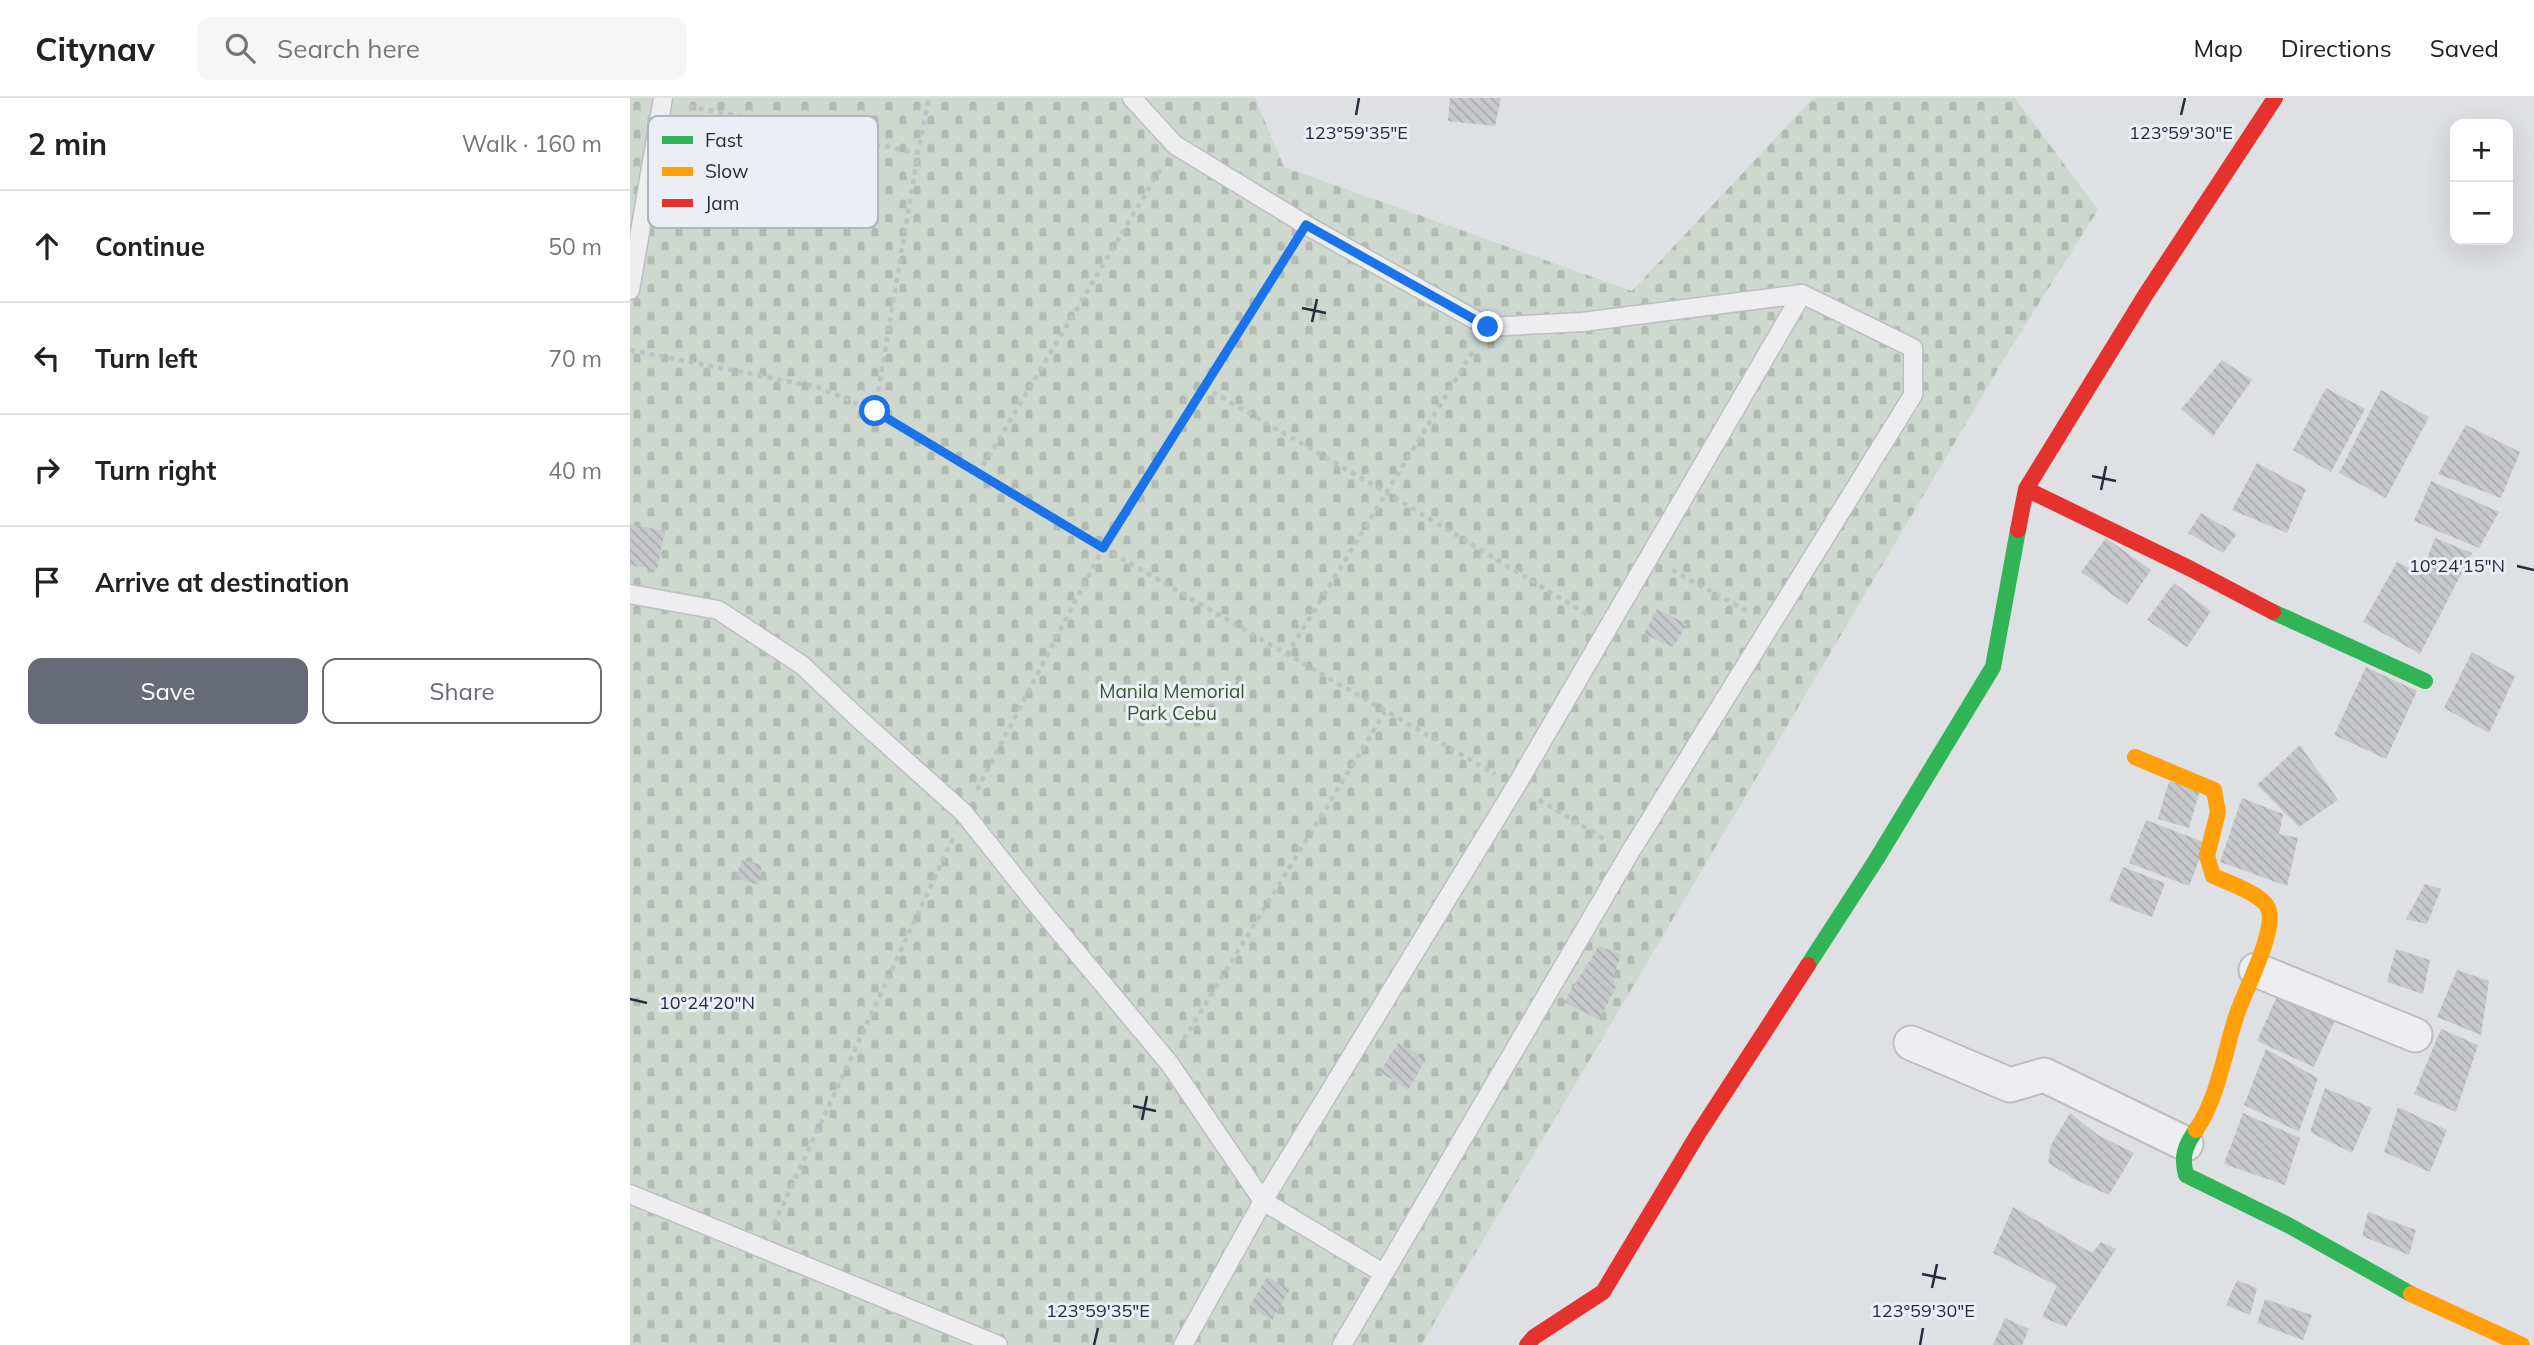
<!DOCTYPE html>
<meta charset="utf-8">
<style>
:root{--surface:#fff;--page:#f6f6f6;--text:#222;--muted:#767676;--line:#e0e0e0;--accent:#676b77}
body{margin:0;font-family:Mulish,sans-serif;background:var(--page);color:var(--text)}
.controls{position:absolute;right:21px;top:21px;display:grid;overflow:hidden;border-radius:14px;box-shadow:0 7px 28px #0002}
.controls button{width:63px;height:63px;display:grid;place-items:center;padding:0;border:0;border-bottom:2px solid var(--line);background:var(--surface);color:var(--text);font:35px sans-serif}
.stop{position:absolute;width:21px;height:21px;margin:-16px;border:5px solid #1a73e8;border-radius:50%;background:#fff}
.stop.end{background:#1a73e8;border-color:#fff;box-shadow:0 2px 7px #0008}
.list{margin:0;padding:0;list-style:none}
h2{display:flex;justify-content:space-between;align-items:center;height:91px;margin:0;padding:0 28px;font-size:30px}
h2 small{font-size:23px;font-weight:400;color:var(--muted)}
.list li{display:grid;grid-template-columns:46px 1fr auto;gap:21px;align-items:center;box-sizing:border-box;height:112px;padding:0 28px;border-top:2px solid var(--line)}
.list b{display:block;font-size:26px;white-space:nowrap}
.list em{font-size:23px;font-style:normal;color:var(--muted)}
.actions{display:flex;gap:14px;padding:21px 28px}
.actions a{flex:1;padding:16px 0;border:2px solid var(--accent);border-radius:14px;text-align:center;font-size:24px;color:var(--accent)}
.actions .main{background:var(--accent);color:#fff}
.icon{flex:none;width:38px;height:38px;fill:none;stroke:currentColor;stroke-width:2;stroke-linecap:round;stroke-linejoin:round}
.map{position:relative;flex:none;width:1904px;height:1247px;overflow:hidden}
header{display:flex;align-items:center;gap:42px;box-sizing:border-box;height:98px;padding:0 35px;background:var(--surface);border-bottom:2px solid var(--line)}
header strong{font-size:33px}
nav{display:flex;gap:38px;margin-inline-start:auto;font-size:24px}
.search{width:490px;height:63px;background:var(--page);display:flex;align-items:center;gap:18px;box-sizing:border-box;padding:0 24px;border-radius:14px;color:var(--muted);font-size:26px}
main{display:flex}
aside{flex:1;background:var(--surface)}
.map>svg:first-child{display:block}
.cemetery{fill:url(#cemetery-stones)}
.building{fill:url(#building-back-hatch)}
.lines{fill:none;stroke-linecap:round;stroke-linejoin:round}
.lane-casing{stroke:#bdbec2;stroke-width:21}
.street-casing{stroke:#bdbec2;stroke-width:37}
.path{stroke:#c1c1c7;stroke-width:4.5;stroke-dasharray:5 5;stroke-linecap:butt}
.lane{stroke:#eeeef1;stroke-width:18}
.street{stroke:#eeeef1;stroke-width:33}
.fast{stroke:#30b455;stroke-width:16}
.slow{stroke:#ff9f0a;stroke-width:16}
.jam{stroke:#e5322d;stroke-width:16}
.route{stroke:#1a73e8;stroke-width:9}
.ticks{fill:none;stroke:#262c3d;stroke-width:2.5}
.labels{text-anchor:middle;stroke-width:6;stroke-linejoin:round;paint-order:stroke}
.park-label{font-size:19px;fill:#365933;stroke:#ebeef4}
.key{fill:#ebeef4;stroke:#b0b4bd;stroke-width:2}
.key-label{font-size:19px;fill:#262c3d}
.ticks-label{font-size:18px;text-anchor:middle;fill:#262c3d;stroke:#ebeef4;stroke-width:6;stroke-linejoin:round;paint-order:stroke}
</style>
<header>
<strong>Citynav</strong>
<div class="search"><svg class="icon" aria-label="search" viewBox="0 0 24 24"><circle cx="10" cy="10" r="6"/><path d="M15 15l6 6"/></svg>Search here</div>
<nav><a>Map</a><a>Directions</a><a>Saved</a></nav>
</header>
<main>
<aside>
<h2>2 min<small>Walk · 160 m</small></h2>
<ul class="list">
<li><svg class="icon" aria-label="ahead" viewBox="0 0 24 24"><path d="M12 20V5M6 11l6-6 6 6"/></svg><div><b>Continue</b></div><em>50 m</em></li>
<li><svg class="icon" aria-label="left" viewBox="0 0 24 24"><path d="M17 20v-9H6M10 6l-5 5 5 5"/></svg><div><b>Turn left</b></div><em>70 m</em></li>
<li><svg class="icon" aria-label="right" viewBox="0 0 24 24"><path d="M7 20v-9h11M14 6l5 5-5 5"/></svg><div><b>Turn right</b></div><em>40 m</em></li>
<li><svg class="icon" aria-label="arrive" viewBox="0 0 24 24"><path d="M6 21V4h12l-3 4 3 4H6"/></svg><div><b>Arrive at destination</b></div></li>
</ul>
<div class="actions"><a class="main">Save</a><a>Share</a></div>
</aside>
<div class="map">
<svg width="1904" height="1247" viewBox="0 0 1904 1247">
<defs>
<pattern id="cemetery-stones" width="16" height="16" patternUnits="userSpaceOnUse" patternTransform="scale(1.75)"><rect width="16" height="16" fill="#ced8cf"/><path d="M2 7V4a2 2 0 0 1 4 0v3zM10 15v-3a2 2 0 0 1 4 0v3z" fill="#b1bab3"/></pattern>
<pattern id="building-back-hatch" width="6" height="6" patternUnits="userSpaceOnUse" patternTransform="scale(1.75)"><rect width="6" height="6" fill="#c7c8cc"/><path d="M-1 5l2 2M0 0l6 6M5-1l2 2" fill="none" stroke="#abacb0"/></pattern>
</defs>
<rect width="100%" height="100%" fill="#dfe0e4"/>
<path class="cemetery" d="M0,0h625l29,69 348,124 181,-193h202l83,112 -88,139 -589,996h-791z"/>
<path class="building" d="M820,0h51l-6,28 -47,-5z
M1592,262l30,20 -39,56 -32,-27z
M1696,290l39,21 -34,63 -38,-22z
M1751,292l48,27 -43,81 -47,-25z
M1836,327l54,27 -19,46 -63,-24z
M1627,365l49,26 -19,44 -55,-23z
M1801,383l68,31 -20,36 -65,-27z
M1571,415l36,21 -14,19 -35,-20z
M0,426l35,7 -8,39 -27,-5z
M1476,440l45,32 -24,35 -46,-33z
M1805,440l37,15 -52,101 -57,-32 34,-60 24,12z
M1544,485l37,28 -24,36 -40,-27z
M1027,511l30,15 -14,23 -29,-13z
M1842,554l43,24 -26,57 -45,-25z
M1736,569l51,24 -31,68 -52,-24z
M1670,647l38,55 -39,27 -42,-42z
M1539,683l31,9 -11,38 -31,-9z
M1612,700l41,16 -4,20 19,4 -11,48 -67,-24z
M1516,722l60,23 -17,43 -60,-23z
M112,762l20,5 -3,20 -24,-7z
M1493,769l42,16 -13,34 -43,-16z
M1795,786l16,5 -14,35 -21,-5z
M969,848l22,9 -8,23 3,9 -17,33 -35,-18z
M1766,851l34,11 -7,34 -36,-12z
M1827,872l32,11 -8,54 -44,-18z
M1649,894l57,26 -22,49 -57,-26z
M1811,931l37,16 -22,67 -42,-18z
M768,945l28,16 -18,31 -28,-18z
M1636,951l52,29 -19,54 -55,-27z
M1695,990l47,20 -20,45 -42,-21z
M1768,1009l49,23 -17,42 -46,-20z
M1440,1015l28,22 36,18 -25,42 -33,-15 -28,-17 3,-18z
M1613,1015l57,25 -15,47 -61,-21z
M1383,1109l79,46 9,-11 15,7 -50,78 -24,-10 15,-31 -64,-33z
M1738,1114l48,18 -7,25 -47,-19z
M637,1179l23,12 -18,31 -23,-13z
M1607,1182l20,8 -7,27 -24,-10z
M1635,1201l47,16 -9,25 -46,-17z
M1375,1220l24,11 -7,16h-29z"/>
<g class="lines">
<g class="lane-casing">
<path id="lane" d="M502,0l43,47 131,80 182,102 94,-5 220,-28 111,54v47l-284,459 -287,491
M0,192l33,-192
M0,496l88,16 84,55 57,54 105,94 69,87 136,163 94,138 120,72
M0,1096l368,151
M553,1247l80,-144 253,-415 286,-492"/>
</g>
<g class="street-casing">
<path id="street" d="M1626,872l159,65
M1281,945l99,42 34,-10 142,69"/>
</g>
<path class="path" d="M59,8l229,47
M0,252l187,37 58,24 228,137 392,226
M574,289l183,106 201,122
M245,313l43,-258 11,-55
M348,376l183,-306
M1042,472l75,41
M657,557l188,-307
M347,692l126,-242 189,-301
M909,702l67,40
M554,941l201,-327
M144,1126l179,-386"/>
<use href="#lane" class="lane"/>
<use href="#street" class="street"/>
<path class="fast" d="M1643,514l152,69
M1178,867l68,-105 117,-193 25,-137
M1566,1032c-11,16 -15,26 -10,45l102,50 123,69"/>
<path class="slow" d="M1505,659l79,33 4,22 -11,44 6,20c14,6 49,18 55,32 10,20 -24,84 -31,106 -13,38 -18,82 -41,116
M1781,1196l111,51"/>
<path class="jam" d="M1396,391l165,80 82,43
M1388,432l8,-41 120,-195 129,-196
M897,1247l7,-8 69,-45 95,-158 110,-169"/>
</g>
<g class="lines">
<path class="route" d="M245,313l228,137 203,-323 182,102"/>
</g>
<path class="ticks" d="M726,17l3,-17M1551,17l4,-17M672,210l24,5M682,224l5,-23M1462,378l24,5M1471,392l5,-24M1887,468l17,4M0,901l17,4M503,1008l23,5M512,1022l5,-24M1292,1176l24,5M1302,1190l5,-24M464,1247l4,-17M1290,1247l3,-17"/>
<g class="labels">
<g class="park-label">
<text x="542" y="600">Manila Memorial<tspan x="542" dy="22">Park Cebu</tspan></text>
</g>
</g>
<rect x="18" y="18" width="230" height="112" rx="10" class="key"/>
<rect x="32" y="38" width="31" height="8" fill="#30b455"/>
<rect x="32" y="69" width="31" height="9" fill="#ff9f0a"/>
<rect x="32" y="101" width="31" height="8" fill="#e5322d"/>
<g class="key-label">
<text x="75" y="49">Fast</text>
<text x="75" y="80">Slow</text>
<text x="75" y="112">Jam</text>
</g>
<g class="ticks-label">
<text x="726" y="41">123°59'35"E</text>
<text x="1551" y="41">123°59'30"E</text>
<text x="1827" y="474">10°24'15"N</text>
<text x="77" y="911">10°24'20"N</text>
<text x="468" y="1219">123°59'35"E</text>
<text x="1293" y="1219">123°59'30"E</text>
</g>
</svg>
<div class="controls">
<button>+</button>
<button>−</button>
</div>
<div class="stop" style="left:245px;top:313px"></div>
<div class="stop end" style="left:858px;top:229px"></div>
</div>
</main>
